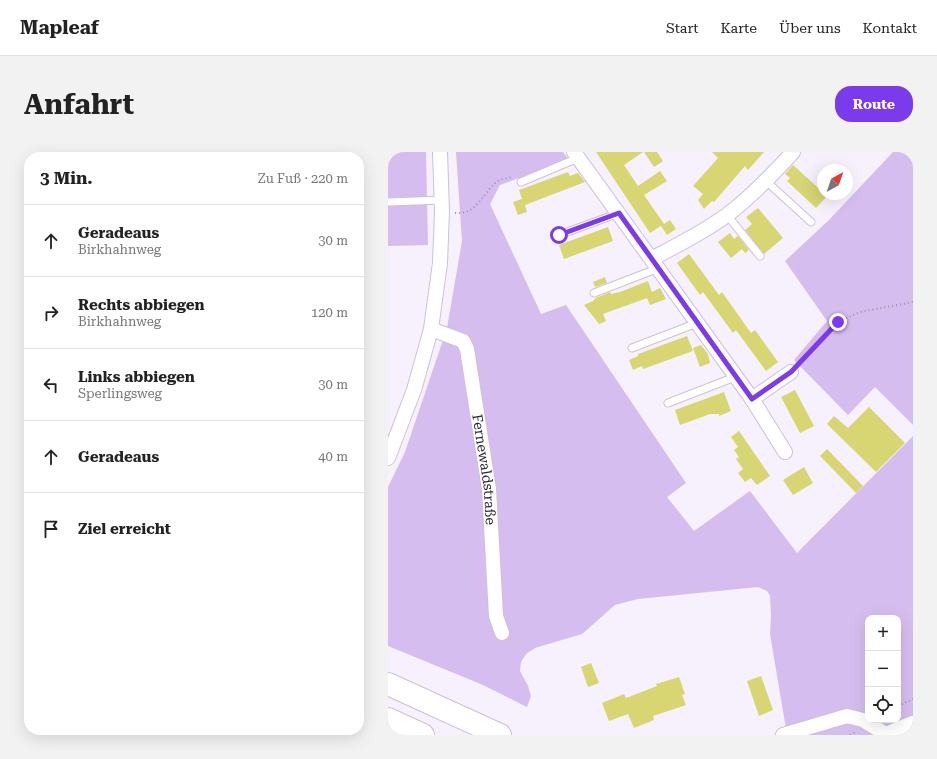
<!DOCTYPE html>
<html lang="de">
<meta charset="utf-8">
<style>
:root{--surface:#fff;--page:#f2f2f2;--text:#222;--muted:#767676;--line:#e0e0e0;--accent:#7c3aed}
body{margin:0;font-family:"Roboto Serif",serif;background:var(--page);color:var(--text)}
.controls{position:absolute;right:12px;bottom:12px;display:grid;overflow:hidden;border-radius:8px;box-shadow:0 4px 16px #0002}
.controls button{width:36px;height:36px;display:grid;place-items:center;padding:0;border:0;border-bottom:1px solid var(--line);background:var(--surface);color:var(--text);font:20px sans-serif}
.compass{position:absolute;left:429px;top:12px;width:36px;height:36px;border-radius:50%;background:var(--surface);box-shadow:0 4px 16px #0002;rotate:40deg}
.stop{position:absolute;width:12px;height:12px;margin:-9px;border:3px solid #7c3aed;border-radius:50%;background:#fff}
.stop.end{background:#7c3aed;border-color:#fff;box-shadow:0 1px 4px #0008}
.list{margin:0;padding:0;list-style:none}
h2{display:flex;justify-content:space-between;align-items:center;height:52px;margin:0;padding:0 16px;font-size:17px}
h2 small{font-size:13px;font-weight:400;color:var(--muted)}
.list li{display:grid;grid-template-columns:26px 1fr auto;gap:12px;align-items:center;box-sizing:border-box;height:72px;padding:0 16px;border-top:1px solid var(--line)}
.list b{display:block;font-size:15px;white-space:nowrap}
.list p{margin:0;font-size:13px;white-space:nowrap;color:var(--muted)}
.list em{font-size:13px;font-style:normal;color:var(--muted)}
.icon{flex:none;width:22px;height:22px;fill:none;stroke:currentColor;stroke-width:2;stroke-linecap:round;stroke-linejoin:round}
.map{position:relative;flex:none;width:525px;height:583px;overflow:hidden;border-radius:16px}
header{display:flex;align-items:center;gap:24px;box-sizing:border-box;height:56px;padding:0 20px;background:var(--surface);border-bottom:1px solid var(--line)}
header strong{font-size:19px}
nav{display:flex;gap:22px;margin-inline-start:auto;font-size:14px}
.intro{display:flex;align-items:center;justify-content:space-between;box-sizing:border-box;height:96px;padding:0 24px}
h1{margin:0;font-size:28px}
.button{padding:10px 18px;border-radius:16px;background:var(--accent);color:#fff;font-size:14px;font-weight:700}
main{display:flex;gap:24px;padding:0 24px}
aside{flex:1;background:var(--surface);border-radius:16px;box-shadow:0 4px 16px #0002}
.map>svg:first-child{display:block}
.green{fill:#d6bdef;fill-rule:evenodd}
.building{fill:#d7d673}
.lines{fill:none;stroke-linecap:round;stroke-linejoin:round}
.service-casing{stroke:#cdc0da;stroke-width:9}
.minor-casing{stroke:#cdc0da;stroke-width:16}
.secondary-casing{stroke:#cdc0da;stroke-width:22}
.motorway-casing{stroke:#cdc0da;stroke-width:24}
.path{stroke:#99949f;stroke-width:2;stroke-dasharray:1 3;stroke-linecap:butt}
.service{stroke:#fff;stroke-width:7}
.minor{stroke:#fff;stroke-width:14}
.secondary{stroke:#fff;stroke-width:20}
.motorway{stroke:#fff;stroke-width:22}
.route{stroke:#7c3aed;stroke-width:5}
.labels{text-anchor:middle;stroke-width:3;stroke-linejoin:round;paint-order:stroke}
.street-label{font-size:14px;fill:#2b2630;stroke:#f6f1fc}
</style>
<header>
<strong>Mapleaf</strong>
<nav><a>Start</a><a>Karte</a><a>Über uns</a><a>Kontakt</a></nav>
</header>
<div class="intro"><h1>Anfahrt</h1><a class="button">Route</a></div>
<main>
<aside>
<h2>3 Min.<small>Zu Fuß · 220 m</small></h2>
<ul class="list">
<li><svg class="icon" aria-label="ahead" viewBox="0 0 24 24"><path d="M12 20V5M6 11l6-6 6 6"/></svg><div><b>Geradeaus</b><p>Birkhahnweg</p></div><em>30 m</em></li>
<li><svg class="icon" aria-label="right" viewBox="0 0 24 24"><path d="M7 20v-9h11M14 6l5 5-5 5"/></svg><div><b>Rechts abbiegen</b><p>Birkhahnweg</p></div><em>120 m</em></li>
<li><svg class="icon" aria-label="left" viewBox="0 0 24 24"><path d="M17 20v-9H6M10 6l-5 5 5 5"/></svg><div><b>Links abbiegen</b><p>Sperlingsweg</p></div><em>30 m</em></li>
<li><svg class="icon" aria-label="ahead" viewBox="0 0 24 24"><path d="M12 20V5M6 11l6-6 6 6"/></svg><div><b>Geradeaus</b></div><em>40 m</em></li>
<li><svg class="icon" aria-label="arrive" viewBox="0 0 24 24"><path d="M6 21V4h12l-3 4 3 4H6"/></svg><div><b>Ziel erreicht</b></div></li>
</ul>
</aside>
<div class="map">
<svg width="525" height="583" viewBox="0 0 525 583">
<rect width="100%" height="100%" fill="#f6f1fc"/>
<path class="green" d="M0,0h38l2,93 -40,1z
M68,0h107l6,8 -69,25 -10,19 51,110 25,-9 120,178 -19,14 27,34 56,-40 47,62 116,-117v299h-126l-17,-101 1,-19 -1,-19 -3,-5 -9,-4 -120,12 -23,6 -33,29 -47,14 -9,6 -5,8 -1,9 8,15 3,10 -4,11 -44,-22 -95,-39v-159l17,-35 42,-124 15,-87zM480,466h30v102h-30z
M505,0h20v273l-38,-38 -27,28 -54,-55 33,-39 -42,-60 44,-41z"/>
<path class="building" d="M208,0h47l-19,13 14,21 22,-15 7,10 -23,14 20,29 -14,9z
M256,0h13l6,9 -9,6z
M324,0h52l-16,18 -3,-4 -31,36 -2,-1 -8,8 -6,-9 5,-6 -10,-8 25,-28z
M405,13l34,31 -11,12 -29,-27 3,-3 -5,-4z
M180,20l2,4 8,-3 7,9 -60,23 2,7 -9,3 -5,-13 9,-3 -3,-9z
M370,56l25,30 -19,16 -19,-24 7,-6 -6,-7z
M282,68l6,9 -9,6 -6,-9z
M220,75l5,14 -49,18 -5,-14z
M342,81l4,6 4,-3 11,14 -4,3 -3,-4 -11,9 -13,-16z
M301,102l30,41 3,-3 29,41 4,-3 23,32 -12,9 -30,-41 -3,3 -30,-41 -3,3 -23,-32z
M217,125l2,6 -12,4 -2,-5z
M260,129l4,11 8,-4 6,11 -16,6 -3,-7 -44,16 3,7 -7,3 -15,-19 9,-4 3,-3 14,-6 1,2 9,-2z
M299,184l6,15 -50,18 -1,-3 -9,4 -4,-10 9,-4v-2z
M313,193l7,9 2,9 -10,4 -7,-19z
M407,238l19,36 -14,7 -19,-36z
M336,240l7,19 -12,5v-2h-9l-30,11 -5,-15z
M481,255l36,36 -29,29 -49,-48 7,-8 14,12z
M351,279l31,45 -13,9 -6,-7 -6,4 -7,-9 5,-4 -7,-10 3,-2 -5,-7 4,-3 -7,-10z
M439,297l36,37 -7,7 -36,-37z
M416,315l9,16 -20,12 -10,-15z
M203,511l8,20 -11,4 -7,-20z
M373,524l12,34 -14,6 -12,-35z
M291,525l6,17 -3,1 4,10 -33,11 1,4 -20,8 -6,-14 -19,7 -7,-18 22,-9 2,4 31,-12 -1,-2z"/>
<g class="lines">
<g class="service-casing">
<path id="service" d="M378,29l45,41
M133,30l57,-24
M0,50l54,-2
M339,63l33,41
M171,83l60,-22
M206,141l65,-25
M244,196l65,-25
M280,251l67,-26"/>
</g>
<g class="minor-casing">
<g id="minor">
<path d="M186,0l178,247 33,53"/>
<path d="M265,106c25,-13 51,-26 74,-43 24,-18 46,-41 66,-63"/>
<path id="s1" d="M43,177l32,12 4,8 22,140 7,127 6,17"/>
<path d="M364,247l39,-27"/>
<path d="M0,306l26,-68 17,-61 9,-66 2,-52 -2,-59"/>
<path d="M395,583l64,-19 16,4 24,15"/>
</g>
</g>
<g class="secondary-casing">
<path id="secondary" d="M503,583l22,-9"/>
</g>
<g class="motorway-casing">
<path id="motorway" d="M0,532l112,51
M0,567l35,16"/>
</g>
<path class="path" d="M67,61c21,2 27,-18 40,-30 4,-4 12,-5 18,-6
M412,210l38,-40 22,-10 53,-10
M510,554l15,-7
M462,583l6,-3"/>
<use href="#service" class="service"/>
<use href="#minor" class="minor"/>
<use href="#secondary" class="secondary"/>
<use href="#motorway" class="motorway"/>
</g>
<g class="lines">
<path class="route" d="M171,83l60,-22 133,186 39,-27 47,-50"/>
</g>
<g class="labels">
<g class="street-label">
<text dy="5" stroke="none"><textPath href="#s1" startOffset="165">Fernewaldstraße</textPath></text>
</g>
</g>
</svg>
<div class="controls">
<button>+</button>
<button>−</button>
<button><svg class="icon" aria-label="locate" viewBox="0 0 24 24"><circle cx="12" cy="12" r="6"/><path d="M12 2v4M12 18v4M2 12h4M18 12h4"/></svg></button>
</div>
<svg class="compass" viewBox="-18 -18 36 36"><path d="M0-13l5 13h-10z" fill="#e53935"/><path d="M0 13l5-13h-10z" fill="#767676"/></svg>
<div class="stop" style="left:171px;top:83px"></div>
<div class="stop end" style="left:450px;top:170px"></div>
</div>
</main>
